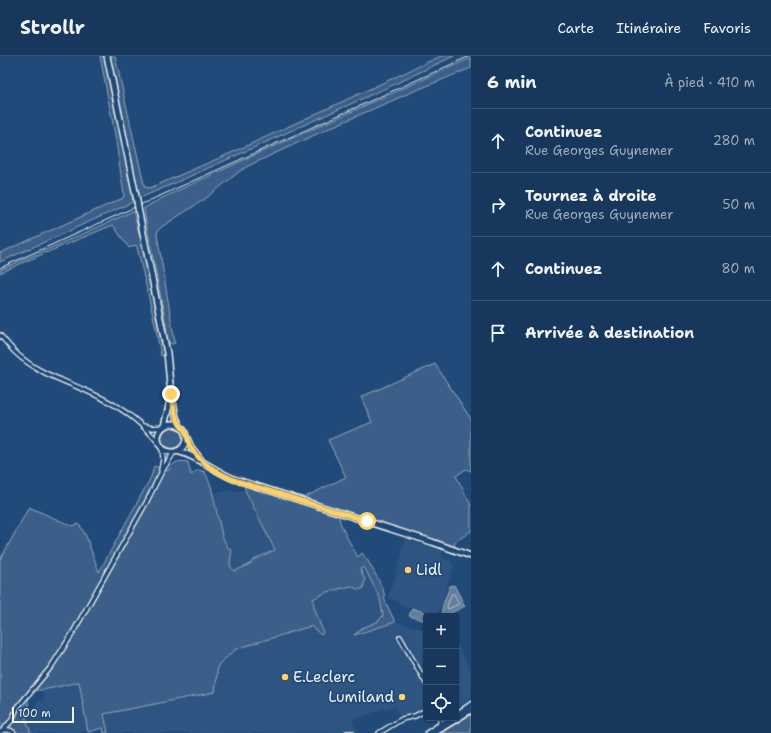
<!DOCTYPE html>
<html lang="fr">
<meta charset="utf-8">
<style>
:root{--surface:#17385c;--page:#244365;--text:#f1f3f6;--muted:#9eacbb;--line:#365272}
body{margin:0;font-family:"Shantell Sans",sans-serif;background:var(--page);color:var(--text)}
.controls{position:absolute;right:12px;bottom:12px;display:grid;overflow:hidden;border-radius:4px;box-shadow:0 1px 3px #0004}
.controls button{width:36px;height:36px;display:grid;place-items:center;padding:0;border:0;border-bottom:1px solid var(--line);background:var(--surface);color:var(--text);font:20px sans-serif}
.scale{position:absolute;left:12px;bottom:10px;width:62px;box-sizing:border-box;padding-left:4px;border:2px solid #f4f1e8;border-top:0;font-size:11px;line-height:14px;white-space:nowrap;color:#f4f1e8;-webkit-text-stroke:3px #1f4a7a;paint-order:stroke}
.stop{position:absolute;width:12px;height:12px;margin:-9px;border:3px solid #ffd166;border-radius:50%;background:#fff}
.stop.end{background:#ffd166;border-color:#fff;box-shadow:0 1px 4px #0008}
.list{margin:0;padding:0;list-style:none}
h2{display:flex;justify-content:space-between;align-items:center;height:52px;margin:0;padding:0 16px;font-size:17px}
h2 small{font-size:13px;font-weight:400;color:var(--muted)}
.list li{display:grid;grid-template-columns:26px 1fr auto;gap:12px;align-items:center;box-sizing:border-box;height:64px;padding:0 16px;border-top:1px solid var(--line)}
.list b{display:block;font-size:15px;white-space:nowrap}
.list p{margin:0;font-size:13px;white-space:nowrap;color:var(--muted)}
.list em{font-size:13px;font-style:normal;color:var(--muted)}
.icon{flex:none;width:22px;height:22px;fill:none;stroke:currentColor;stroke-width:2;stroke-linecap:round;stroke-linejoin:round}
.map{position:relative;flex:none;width:471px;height:677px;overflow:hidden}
header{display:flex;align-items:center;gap:24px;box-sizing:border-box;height:56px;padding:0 20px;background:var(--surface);border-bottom:1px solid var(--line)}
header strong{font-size:19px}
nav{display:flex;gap:22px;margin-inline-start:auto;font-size:14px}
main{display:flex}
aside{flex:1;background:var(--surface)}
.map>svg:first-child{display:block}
.built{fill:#2d5581}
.green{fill:#3a5f88;stroke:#97a8b8}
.water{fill:#627e9d;stroke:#9cacbb}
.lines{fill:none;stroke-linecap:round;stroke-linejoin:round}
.shore{stroke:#bac3ca;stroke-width:1}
.street-casing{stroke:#f4f1e8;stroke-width:6}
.secondary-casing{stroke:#f4f1e8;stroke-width:8}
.street{stroke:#1f4a7a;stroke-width:3.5}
.secondary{stroke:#1f4a7a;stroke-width:5}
.rail{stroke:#f4f1e8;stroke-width:1}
.secondary-bridge-casing{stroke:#f4f1e8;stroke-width:8;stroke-linecap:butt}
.secondary-bridge{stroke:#1f4a7a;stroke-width:5}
.route{stroke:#ffd166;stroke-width:5}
.poi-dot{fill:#ffd166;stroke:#1f4a7a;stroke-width:1.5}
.labels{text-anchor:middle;stroke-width:3.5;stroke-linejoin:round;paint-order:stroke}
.poi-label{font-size:15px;fill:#f4f1e8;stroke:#1f4a7a;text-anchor:start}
</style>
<header>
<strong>Strollr</strong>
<nav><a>Carte</a><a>Itinéraire</a><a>Favoris</a></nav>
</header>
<main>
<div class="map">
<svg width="471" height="677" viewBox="0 0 471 677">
<rect width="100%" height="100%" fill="#1f4a7a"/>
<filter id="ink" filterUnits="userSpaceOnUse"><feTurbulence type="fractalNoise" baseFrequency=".025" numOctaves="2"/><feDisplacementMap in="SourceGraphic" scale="8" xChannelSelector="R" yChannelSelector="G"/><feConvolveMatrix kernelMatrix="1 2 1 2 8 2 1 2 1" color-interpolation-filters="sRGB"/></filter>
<g filter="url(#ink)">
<path class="built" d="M245,434l30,61 -22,9 -3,4 -15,8 -4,-2 -1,-3 2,-17 -4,-2 -6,-12 -10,-42 8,-2z
M405,483l38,12 -1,6 9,4 1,3 2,2 -17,50 -22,-8 -11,-1 -13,-9 -1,2 -2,-3 15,-45 -2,-1 2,-2z
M364,511l16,31 3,18 -6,6 -15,6 -7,6 40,-12 31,8v80l-11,6 -13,3 -8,-13 -9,4 -2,-2 -8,4 -17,6 -6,1 5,14h-249l-4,-19 110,-22 4,-27 18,-16 75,-23v-36z
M456,587l15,27v28l-15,10z
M79,625l9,49 -9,3h-48l-5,-13v-7l9,-2 -1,-4 4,-6h6l-1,-11z"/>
<path class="green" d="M100,0h15l28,124 2,7 5,1 81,-35 210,-97h13l-59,28 -220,99 -35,15 -10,-44 -9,-48 -6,2c0,8 4,14 5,22 6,23 8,48 13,72l-133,60v-9l123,-55 1,-3 -9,-60z
M471,2v10l-59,24 -78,34 -86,40 -8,5 -35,28 -42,27 -5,4 -1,4 18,109 -4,1 -3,-2 -3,-23 -20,-102 -1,-9 4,-2 12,-7 101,-47z
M133,155l10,36 19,97 2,11 -3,1 -5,-27 -19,-82 -1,-2 -7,3 -16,-23 -82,34 -31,14v-3c44,-20 89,-38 133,-59z
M435,308l36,55v52l-5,-2 -10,7 15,29v26l-16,11 -1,7 -116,-37c1,15 13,32 20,45l4,-4 6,8 10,18 6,14 1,8 10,21 -41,13 8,-7 15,-6 6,-6 -3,-18 -16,-31 -4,2 5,11 -2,9h-6l-6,-3 -24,6 -14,7 1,8 9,25 -2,3 -10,-9 -75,23 -18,16 -3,27 -111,22 4,19h-4l-1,-5 -15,4 -9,-50 -36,8h-6l-9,10v4l4,7 -6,2v7l5,13h-17l-3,-4v-9l-4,1 -5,6 -2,1v-168l29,-53 43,19 7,-2 7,12 13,36 52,-95 3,-11 14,5c6,-9 9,-11 20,-9l3,13 7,-5 7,2 6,14 11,50 6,12 4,2c-1,8 -5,17 3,21l15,-7 3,-4 22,-10 -30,-60v-4l1,-3 55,17 2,-2 43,-21 -18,-37 44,-18 -11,-25z
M161 382a11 11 0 1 1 22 0a11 11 0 1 1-22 0Z
M471,655v22h-34z"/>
<path class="water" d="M454,529l11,21 -20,10h-3c-2,-9 5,-21 8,-30z
M412,552l23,8h-9v5l-17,-5z"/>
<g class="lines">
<path class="shore" d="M452,538h2l5,10 -11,5 -1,-2z"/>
<g class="street-casing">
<path id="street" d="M0,279c7,8 14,18 23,24 20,16 45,23 68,34 26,11 50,29 68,50
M143,370l10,2 10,-1
M161,414l2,-11 -1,-12
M400,581l26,46
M439,670l1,-3v-5
M3,674l9,-10 5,-12 34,-41 20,-31 75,-133 15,-30 13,-21
M0,676c5,-3 10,-3 14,1
M347,677h5
M379,677l23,-14 13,-3 11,-6"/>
</g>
<g class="secondary-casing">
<path id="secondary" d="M107,0l30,145
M138,152l29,145 4,41 -3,16 -4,16
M172,341l4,20 4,9
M158 382a14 14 0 1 1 28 0a14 14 0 1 1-28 0Z
M187,382l4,9 10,13
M177,395c21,5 37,20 57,28l198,63 39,14
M456,659l15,-10
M428,677l23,-15
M434,677l37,-23"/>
</g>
<use href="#street" class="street"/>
<use href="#secondary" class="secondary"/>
<path class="rail" d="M0,212l470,-212"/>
<g class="secondary-bridge-casing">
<path id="secondary-bridge" d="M137,145l1,7"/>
</g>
<use href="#secondary-bridge" class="secondary-bridge"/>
</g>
</g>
<g class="lines" filter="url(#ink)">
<path class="route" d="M171,338c2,9 3,19 7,27 2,5 5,7 7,10 2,5 3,10 5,15 10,17 26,26 44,34l133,41"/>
</g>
<g class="poi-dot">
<circle cx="408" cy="514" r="4"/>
<circle cx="285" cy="621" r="4"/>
<circle cx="402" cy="641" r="4"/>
</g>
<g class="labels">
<g class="poi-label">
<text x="416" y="519">Lidl</text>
<text x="293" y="626">E.Leclerc</text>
<text x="394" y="646" text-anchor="end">Lumiland</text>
</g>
</g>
</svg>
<div class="controls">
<button>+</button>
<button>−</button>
<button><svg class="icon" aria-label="locate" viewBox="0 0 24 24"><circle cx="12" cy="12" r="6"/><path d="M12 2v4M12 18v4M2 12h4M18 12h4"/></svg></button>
</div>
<div class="scale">100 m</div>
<div class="stop" style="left:367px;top:465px"></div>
<div class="stop end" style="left:171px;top:338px"></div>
</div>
<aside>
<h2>6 min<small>À pied · 410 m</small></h2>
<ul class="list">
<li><svg class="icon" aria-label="ahead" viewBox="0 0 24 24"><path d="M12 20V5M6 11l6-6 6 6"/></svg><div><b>Continuez</b><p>Rue Georges Guynemer</p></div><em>280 m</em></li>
<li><svg class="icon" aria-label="right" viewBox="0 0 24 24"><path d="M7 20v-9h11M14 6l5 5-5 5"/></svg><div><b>Tournez à droite</b><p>Rue Georges Guynemer</p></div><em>50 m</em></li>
<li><svg class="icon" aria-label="ahead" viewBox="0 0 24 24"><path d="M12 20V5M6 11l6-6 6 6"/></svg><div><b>Continuez</b></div><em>80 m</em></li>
<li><svg class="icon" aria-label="arrive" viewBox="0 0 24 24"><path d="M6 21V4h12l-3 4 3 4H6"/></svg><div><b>Arrivée à destination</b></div></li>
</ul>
</aside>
</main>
